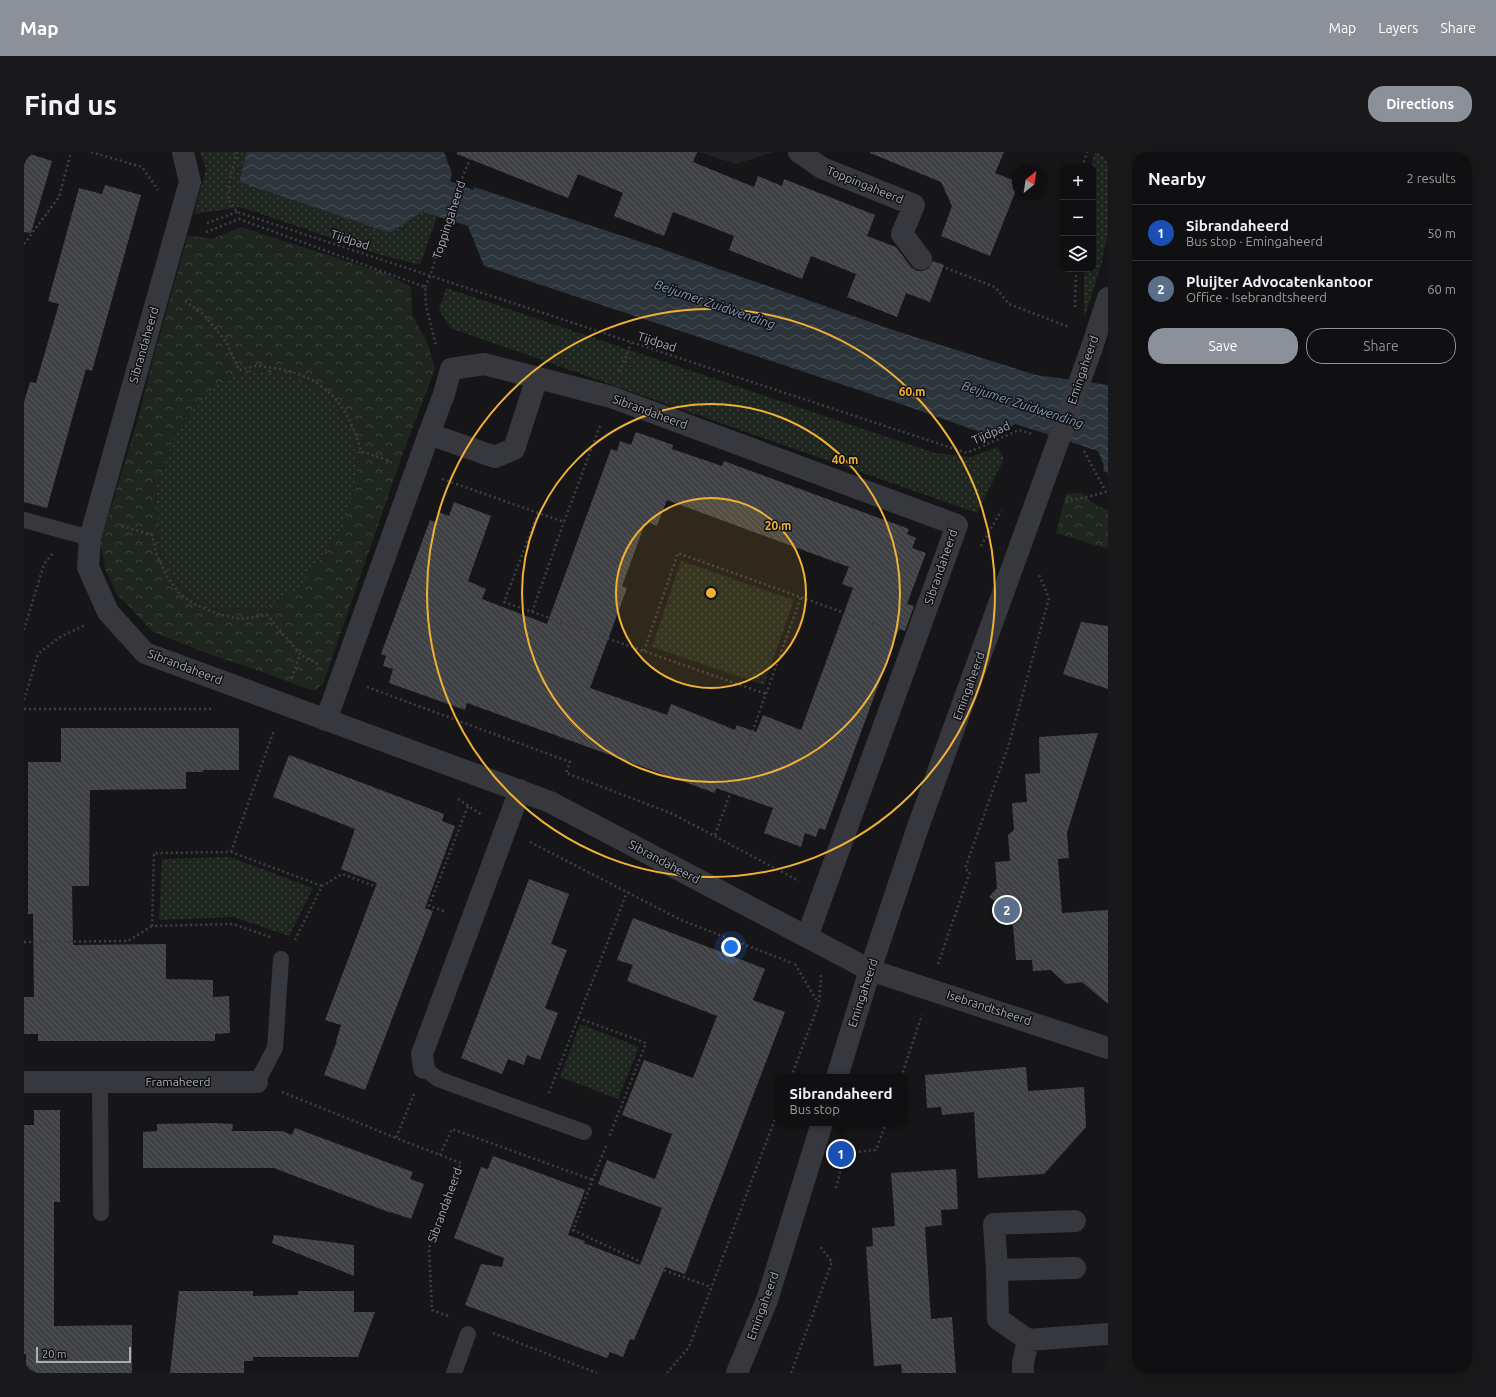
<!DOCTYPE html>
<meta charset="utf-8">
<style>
:root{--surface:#101012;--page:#19191b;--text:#f1f3f6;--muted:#9c9d9f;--line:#303032;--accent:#8c9099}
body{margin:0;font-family:Ubuntu,sans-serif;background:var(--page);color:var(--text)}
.controls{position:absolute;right:12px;top:12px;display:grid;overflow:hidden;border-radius:8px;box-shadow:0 2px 10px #0003}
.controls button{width:36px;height:36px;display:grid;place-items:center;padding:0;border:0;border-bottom:1px solid var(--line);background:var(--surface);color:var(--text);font:20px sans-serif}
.compass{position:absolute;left:988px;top:12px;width:36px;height:36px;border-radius:50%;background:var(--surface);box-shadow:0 2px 10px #0003;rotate:30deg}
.scale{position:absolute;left:12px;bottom:10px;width:95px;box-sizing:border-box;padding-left:4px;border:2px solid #a8adb8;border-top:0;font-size:11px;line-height:14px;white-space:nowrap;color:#a8adb8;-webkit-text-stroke:3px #111113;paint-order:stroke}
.you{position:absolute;left:707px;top:795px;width:14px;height:14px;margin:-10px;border:3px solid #fff;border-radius:50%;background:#1a73e8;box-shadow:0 0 0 6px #1a73e833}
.badge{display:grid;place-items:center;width:26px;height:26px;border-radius:50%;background:var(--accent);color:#fff;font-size:13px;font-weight:700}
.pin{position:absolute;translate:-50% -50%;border:2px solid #fff;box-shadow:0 1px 4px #0006}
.popup{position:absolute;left:751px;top:922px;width:132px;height:52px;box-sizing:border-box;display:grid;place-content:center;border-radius:8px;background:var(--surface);filter:drop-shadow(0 1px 3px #0005);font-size:13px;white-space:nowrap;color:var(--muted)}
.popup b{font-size:15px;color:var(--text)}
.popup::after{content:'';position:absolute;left:50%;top:100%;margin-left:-8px;border:8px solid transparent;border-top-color:var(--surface)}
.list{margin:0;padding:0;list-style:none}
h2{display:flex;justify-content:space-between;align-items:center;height:52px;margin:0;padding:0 16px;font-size:17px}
h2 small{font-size:13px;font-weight:400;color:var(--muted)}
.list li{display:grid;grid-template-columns:26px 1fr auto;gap:12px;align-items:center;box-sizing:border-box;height:56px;padding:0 16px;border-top:1px solid var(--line)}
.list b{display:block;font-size:15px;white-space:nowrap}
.list p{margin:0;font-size:13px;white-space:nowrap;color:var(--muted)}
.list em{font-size:13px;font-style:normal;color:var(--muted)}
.actions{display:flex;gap:8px;padding:12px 16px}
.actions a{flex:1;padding:9px 0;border:1px solid var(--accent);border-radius:16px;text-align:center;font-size:14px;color:var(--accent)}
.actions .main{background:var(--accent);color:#fff}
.icon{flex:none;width:22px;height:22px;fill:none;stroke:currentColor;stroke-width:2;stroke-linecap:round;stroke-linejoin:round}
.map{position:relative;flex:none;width:1084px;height:1221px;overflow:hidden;border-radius:16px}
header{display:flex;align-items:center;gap:24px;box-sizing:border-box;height:56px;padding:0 20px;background:var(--accent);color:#fff}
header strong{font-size:19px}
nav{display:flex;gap:22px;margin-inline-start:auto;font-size:14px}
.intro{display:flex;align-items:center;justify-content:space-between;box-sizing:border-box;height:96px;padding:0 24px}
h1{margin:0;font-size:28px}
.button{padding:10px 18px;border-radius:16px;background:var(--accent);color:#fff;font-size:14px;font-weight:700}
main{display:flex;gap:24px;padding:0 24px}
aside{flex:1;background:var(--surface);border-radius:16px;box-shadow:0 2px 10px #0003}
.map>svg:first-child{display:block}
.built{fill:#222225}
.grass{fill:url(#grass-dots)}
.forest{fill:url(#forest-crowns);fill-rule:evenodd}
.water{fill:url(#water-waves)}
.building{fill:url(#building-back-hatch);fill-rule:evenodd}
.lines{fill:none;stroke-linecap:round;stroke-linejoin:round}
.path{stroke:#3d3f44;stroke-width:2.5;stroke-dasharray:2 3;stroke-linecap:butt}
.service{stroke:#37383d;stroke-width:16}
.minor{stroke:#37383d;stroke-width:22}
.tertiary{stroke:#37383d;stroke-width:22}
.tertiary-bridge{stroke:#37383d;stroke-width:22}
.ring{fill:none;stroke:#f2b134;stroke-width:2}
.labels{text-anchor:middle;stroke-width:3;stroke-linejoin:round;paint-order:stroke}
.street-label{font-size:12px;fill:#a8adb8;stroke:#111113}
.water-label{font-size:13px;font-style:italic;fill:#7f9bb3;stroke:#111113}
.centre{fill:#f2b134;stroke:#111113;stroke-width:2}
.ring-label{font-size:12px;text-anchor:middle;font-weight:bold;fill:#f2b134;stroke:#111113;stroke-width:3;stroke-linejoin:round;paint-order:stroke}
</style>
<header>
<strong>Map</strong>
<nav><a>Map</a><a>Layers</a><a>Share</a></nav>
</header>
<div class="intro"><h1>Find us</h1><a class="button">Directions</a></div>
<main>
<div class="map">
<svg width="1084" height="1221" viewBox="0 0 1084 1221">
<defs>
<pattern id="grass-dots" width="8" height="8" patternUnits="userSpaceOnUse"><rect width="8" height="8" fill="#1e261f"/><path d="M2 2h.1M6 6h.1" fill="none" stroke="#3c433d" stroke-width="1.8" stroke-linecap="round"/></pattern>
<pattern id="forest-crowns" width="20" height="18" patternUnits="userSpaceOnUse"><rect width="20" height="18" fill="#1e261f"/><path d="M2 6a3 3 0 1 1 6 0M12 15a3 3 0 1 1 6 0" fill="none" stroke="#3c433d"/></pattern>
<pattern id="water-waves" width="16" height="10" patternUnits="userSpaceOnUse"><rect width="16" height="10" fill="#2c353c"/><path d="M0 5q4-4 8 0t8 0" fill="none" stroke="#485056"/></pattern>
<pattern id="building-back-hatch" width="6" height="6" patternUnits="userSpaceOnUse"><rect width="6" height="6" fill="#404145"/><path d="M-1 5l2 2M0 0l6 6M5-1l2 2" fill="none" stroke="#595a5e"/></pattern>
</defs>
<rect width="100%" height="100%" fill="#161618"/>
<path class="built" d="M674,0h76l-38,12z"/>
<path class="grass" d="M176,0h47l-8,30 151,51 32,-21 15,5 -17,48 -42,-11 -137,-47 -47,7 12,-45z
M1071,0h13v79l-6,31 -18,56v-49h9v-102h-2z
M422,136l489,165 35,4 28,-10 6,12 -27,54 -527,-185 -11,-18z
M232,218l34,6 37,19 23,30 8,37 -4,27 -10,37 -46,64 -38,20 -51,-3 -29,-19 -20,-37 -4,-63 21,-59 41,-47z
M657,409l113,39 -30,85 -112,-38z
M206,705l83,31 -24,48 -55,-19 -75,3 3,-61z
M556,872l59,23 -21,52 -58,-22z"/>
<path class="forest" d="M217,75l146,47 24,13 1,27 16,30 7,25 -32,84 -80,231 -9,7 -69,-25 -31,-10 -61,-24 -37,-39 -11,-25 -5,-25 38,-124 13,-53 37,-131 24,4zM232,218l34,6 37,19 23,30 8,37 -4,27 -10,37 -46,64 -38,20 -51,-3 -29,-19 -20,-37 -4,-63 21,-59 41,-47z
M1057,341l16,13 11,4v39l-52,-16 10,-39z"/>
<path class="water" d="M223,0h197l8,22 -2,7 23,9 1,-3 188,62 234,82 140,44 72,10v88l-5,-2 1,-5 -6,-15 -82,-27 -25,12 -90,-32 -417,-138 -16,-40 -46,-14 -32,21 -151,-51z"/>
<path class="building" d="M0,0l28,9 -21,72 -7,-1z
M433,0h240l-4,10 61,25 4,-11 24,10 2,-7 91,36 -8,21 29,11 15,20 6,4h5l6,-2 5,-8 11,4 -14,37 -24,-9 -9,24 -50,-20 9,-23 -45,-18 -9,23 -73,-29 5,-14 -61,-24 -9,24 -50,-20 9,-23 -45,-19 -10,24 -111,-44z
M846,0h134l-9,21 23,9v3l-28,71 -49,-20 11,-30 -11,-24 -71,-29z
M81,33l36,10 -49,176 -6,-2 -39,139 -23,-6v-100l6,-20 6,1 23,-79 -11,-3 31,-113 23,6z
M612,280l37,13 -1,4 50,17 2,-5 185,68 -2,5 9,4 -4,10 14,5 -19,51 7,2 -9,25 -6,-2 -74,201 -6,-2 -3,9 -11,-4 -4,14 -37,-14 9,-25 -57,-20 -1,5 -248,-90 -2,7 -76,-27 4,-14 -10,-3 3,-10 -5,-2 49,-134 5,2 4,-10 10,4 5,-14 37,14 -23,65 18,8 -4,10 65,25 64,-175 6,2 3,-10 11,4zM643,348l182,67 -7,17 11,4 -52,142 -38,-15 -7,17 -19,-7 -2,5 -64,-26 -4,11 -77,-27 37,-100 -5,-2 24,-65 11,5z
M1057,470l27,4v63l-45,-15z
M37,576h178v42h-36v2h-17v17l-96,1 -1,96h-17l1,59 93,-1v35l47,1v17l16,-1 1,37 -15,1v7h-177v-7h-14v-37h10l-1,-83h-5v-152h33z
M1074,581l-31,100 2,25 -11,1 4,54 46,-3v94l-26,-22 -16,2 -15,-14 -18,1 -1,-11h-16l-3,-34 -14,-12 -1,-11 -9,-6 8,-9 -2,-26 15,-1 -2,-26 6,-5 -2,-27 15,-1 -2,-28 15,-1 -1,-36z
M265,603l155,59 -2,7 13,5 -30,82 8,3 -68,179 -41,-15 13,-34h-1l5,-16 -16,-5 52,-137 -36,-14 14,-40 -82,-32z
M505,727l40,15 -18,50 16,6 -22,58 13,5 -18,47 -13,-5 -3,10 -16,-6 -6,15 -41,-16z
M609,766l132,51 -12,31 32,12 -100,262 -20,-7 -31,73 -4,-1 -7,18 -13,-5 -3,6 -142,-53 16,-41 21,3 2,-9 -50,-20 27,-71 7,2 5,-13 92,34 -17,45 17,6 -1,2 56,22 22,-57 -64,-24 9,-24 48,19 17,-45 -50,-19 22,-55 49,18 24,-62 -90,-35 6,-16 -16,-5z
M1002,915l2,24 56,-4 2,40 -42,47 -66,4 -4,-66 -32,3 -1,-8 -14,1 -2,-33z
M10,958h26v92h-6v124l78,-1v48h-106v-19h-2v-229h10z
M191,971l18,1 -1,7h50l10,4 3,-7 118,44 -3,7 14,5 -13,35 -20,-7v1l-117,-45h-131v-36l14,-1v-7z
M932,1017l2,40 -17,1 1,15 -17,2 6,92 21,-2 4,56h-54l-1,-9 -27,2 -8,-119 7,-1 -1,-18 23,-2 -4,-53z
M250,1083l80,10v31l-82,-33z
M155,1139h74v5l45,-1v-4h56v21h21l-17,45h-105v4h-9v12h-74z"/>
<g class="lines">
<path class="path" d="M67,0l51,15 16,23
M213,0l-7,27 -2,20 9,13 730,241 52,-23 13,4
M1058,15l5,-15
M183,71l30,-11
M182,80l33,-13 186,68 1,19 10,40
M0,92l35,-47 12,-45
M922,116l49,19 14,17 60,23
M401,135l5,-11 30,-93 13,-31
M161,149l19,14 23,28 12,27c6,-1 13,-4 18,-4 5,0 11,1 16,2 31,4 57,18 73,46 7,11 11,24 15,37l29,10
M1051,155l1,-38
M596,220l11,-29
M1060,299l22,41 2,1
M418,327l122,43 37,-99
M1042,350l40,-10
M514,361l-34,89 262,92
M98,374l30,9 4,18 10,22 13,18 15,11 24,10 22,5 27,-4 33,39 18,10
M957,394l20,-35
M508,460l32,-90
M0,478l20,-66 9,-11
M620,499l34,-98 211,76
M268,526l8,-24
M343,535l203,75 -4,11 107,41 126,67
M0,548l14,-46 22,-17 25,-12
M0,557h187
M434,647l24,16
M691,683l86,-238
M506,690l151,78 111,43
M207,700l43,-122
M405,754l39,-100
M246,785l-37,-13 -81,2 2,-73 77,-1 91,34
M271,788l27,-54 20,-12 104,38
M0,790l104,-1 24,-15
M771,812l23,39
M914,812l32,-92 -5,-3 44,-125 40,-146 -10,-23
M554,866l68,25 -37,94
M767,925l28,-74 2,-28
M877,925l21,-62
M258,940l114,46
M525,941l78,-201
M390,942l-18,44 65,25 -32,85 3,62 19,7
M582,994l-33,84 68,32 70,25
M416,1003l12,-26 141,51
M812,1036l9,-35 31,-3 10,-27
M469,1181l104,40
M643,1221l22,-26 89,-236
M767,1221l41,-111 -13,-17"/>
<path class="service" d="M0,368l66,18
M400,916l14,11 146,53
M233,930l18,-34 6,-89
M76,931l1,130
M430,1221l14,-39"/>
<path class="minor" d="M159,0l7,30 -100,356 -2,29 20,45 37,41 405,149 320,168 238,78
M775,0l23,16 92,37 -12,29 19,25
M513,226l-23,71 -19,8 -66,-23 15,-40 7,-25 33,-5 127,33 346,128 -150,412
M302,568l103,-286
M400,916l-2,-14 98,-264
M0,930h233
M973,1118l-3,-46 81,-3
M1004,1188l80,-6
M999,1221v-10l5,-23 -30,-21 -1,-49 78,-2"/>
<path class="tertiary" d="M1068,195l16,-49
M813,925l33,-107 48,-143 137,-377
M713,1221l30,-73 55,-177"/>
<path class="tertiary-bridge" d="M1031,298l37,-103"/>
</g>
<circle cx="687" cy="441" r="95" fill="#f2b134" fill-opacity=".12"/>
<g class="ring">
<circle cx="687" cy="441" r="95"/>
<circle cx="687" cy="441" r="189"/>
<circle cx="687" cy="441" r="284"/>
</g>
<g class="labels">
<g class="street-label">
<text transform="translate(841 33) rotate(22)" y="4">Toppingaheerd</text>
<text transform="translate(425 68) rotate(-72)" y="4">Toppingaheerd</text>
<text transform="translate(326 88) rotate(18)" y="4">Tijdpad</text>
<text transform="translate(633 190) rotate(18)" y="4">Tijdpad</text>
<text transform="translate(120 193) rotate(-74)" y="4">Sibrandaheerd</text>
<text transform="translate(1059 218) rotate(-71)" y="4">Emingaheerd</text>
<text transform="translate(626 260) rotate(20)" y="4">Sibrandaheerd</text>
<text transform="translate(967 281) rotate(-24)" y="4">Tijdpad</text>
<text transform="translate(917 415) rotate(-71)" y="4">Sibrandaheerd</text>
<text transform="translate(161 515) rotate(21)" y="4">Sibrandaheerd</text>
<text transform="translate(945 534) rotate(-70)" y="4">Emingaheerd</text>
<text transform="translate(640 710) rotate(28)" y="4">Sibrandaheerd</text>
<text transform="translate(839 841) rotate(-72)" y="4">Emingaheerd</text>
<text transform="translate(965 856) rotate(18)" y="4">Isebrandtsheerd</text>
<text x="154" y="934">Framaheerd</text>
<text transform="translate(421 1053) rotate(-70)" y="4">Sibrandaheerd</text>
<text transform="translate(739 1154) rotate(-70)" y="4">Emingaheerd</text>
</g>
<g class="water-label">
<text transform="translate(691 152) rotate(19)" y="5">Beijumer Zuidwending</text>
<text transform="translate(999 252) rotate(18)" y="5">Beijumer Zuidwending</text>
</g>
</g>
<circle cx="687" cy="441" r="6" class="centre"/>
<g class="ring-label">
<text x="888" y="244">60 m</text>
<text x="821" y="312">40 m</text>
<text x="754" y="378">20 m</text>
</g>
</svg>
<div class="controls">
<button>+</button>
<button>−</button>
<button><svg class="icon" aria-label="layers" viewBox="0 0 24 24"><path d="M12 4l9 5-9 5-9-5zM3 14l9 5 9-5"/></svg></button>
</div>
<svg class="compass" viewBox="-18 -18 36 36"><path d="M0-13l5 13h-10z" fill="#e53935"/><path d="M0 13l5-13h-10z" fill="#9c9d9f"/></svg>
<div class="scale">20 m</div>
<div class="you"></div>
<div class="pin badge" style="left:817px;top:1002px;background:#1a4fb4">1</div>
<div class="popup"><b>Sibrandaheerd</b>Bus stop</div>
<div class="pin badge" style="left:983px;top:758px;background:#5c6f8a">2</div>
</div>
<aside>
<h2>Nearby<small>2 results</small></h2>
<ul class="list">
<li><span class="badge" style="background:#1a4fb4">1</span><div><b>Sibrandaheerd</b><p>Bus stop · Emingaheerd</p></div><em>50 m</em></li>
<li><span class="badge" style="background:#5c6f8a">2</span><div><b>Pluijter Advocatenkantoor</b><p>Office · Isebrandtsheerd</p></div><em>60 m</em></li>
</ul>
<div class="actions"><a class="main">Save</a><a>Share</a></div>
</aside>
</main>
